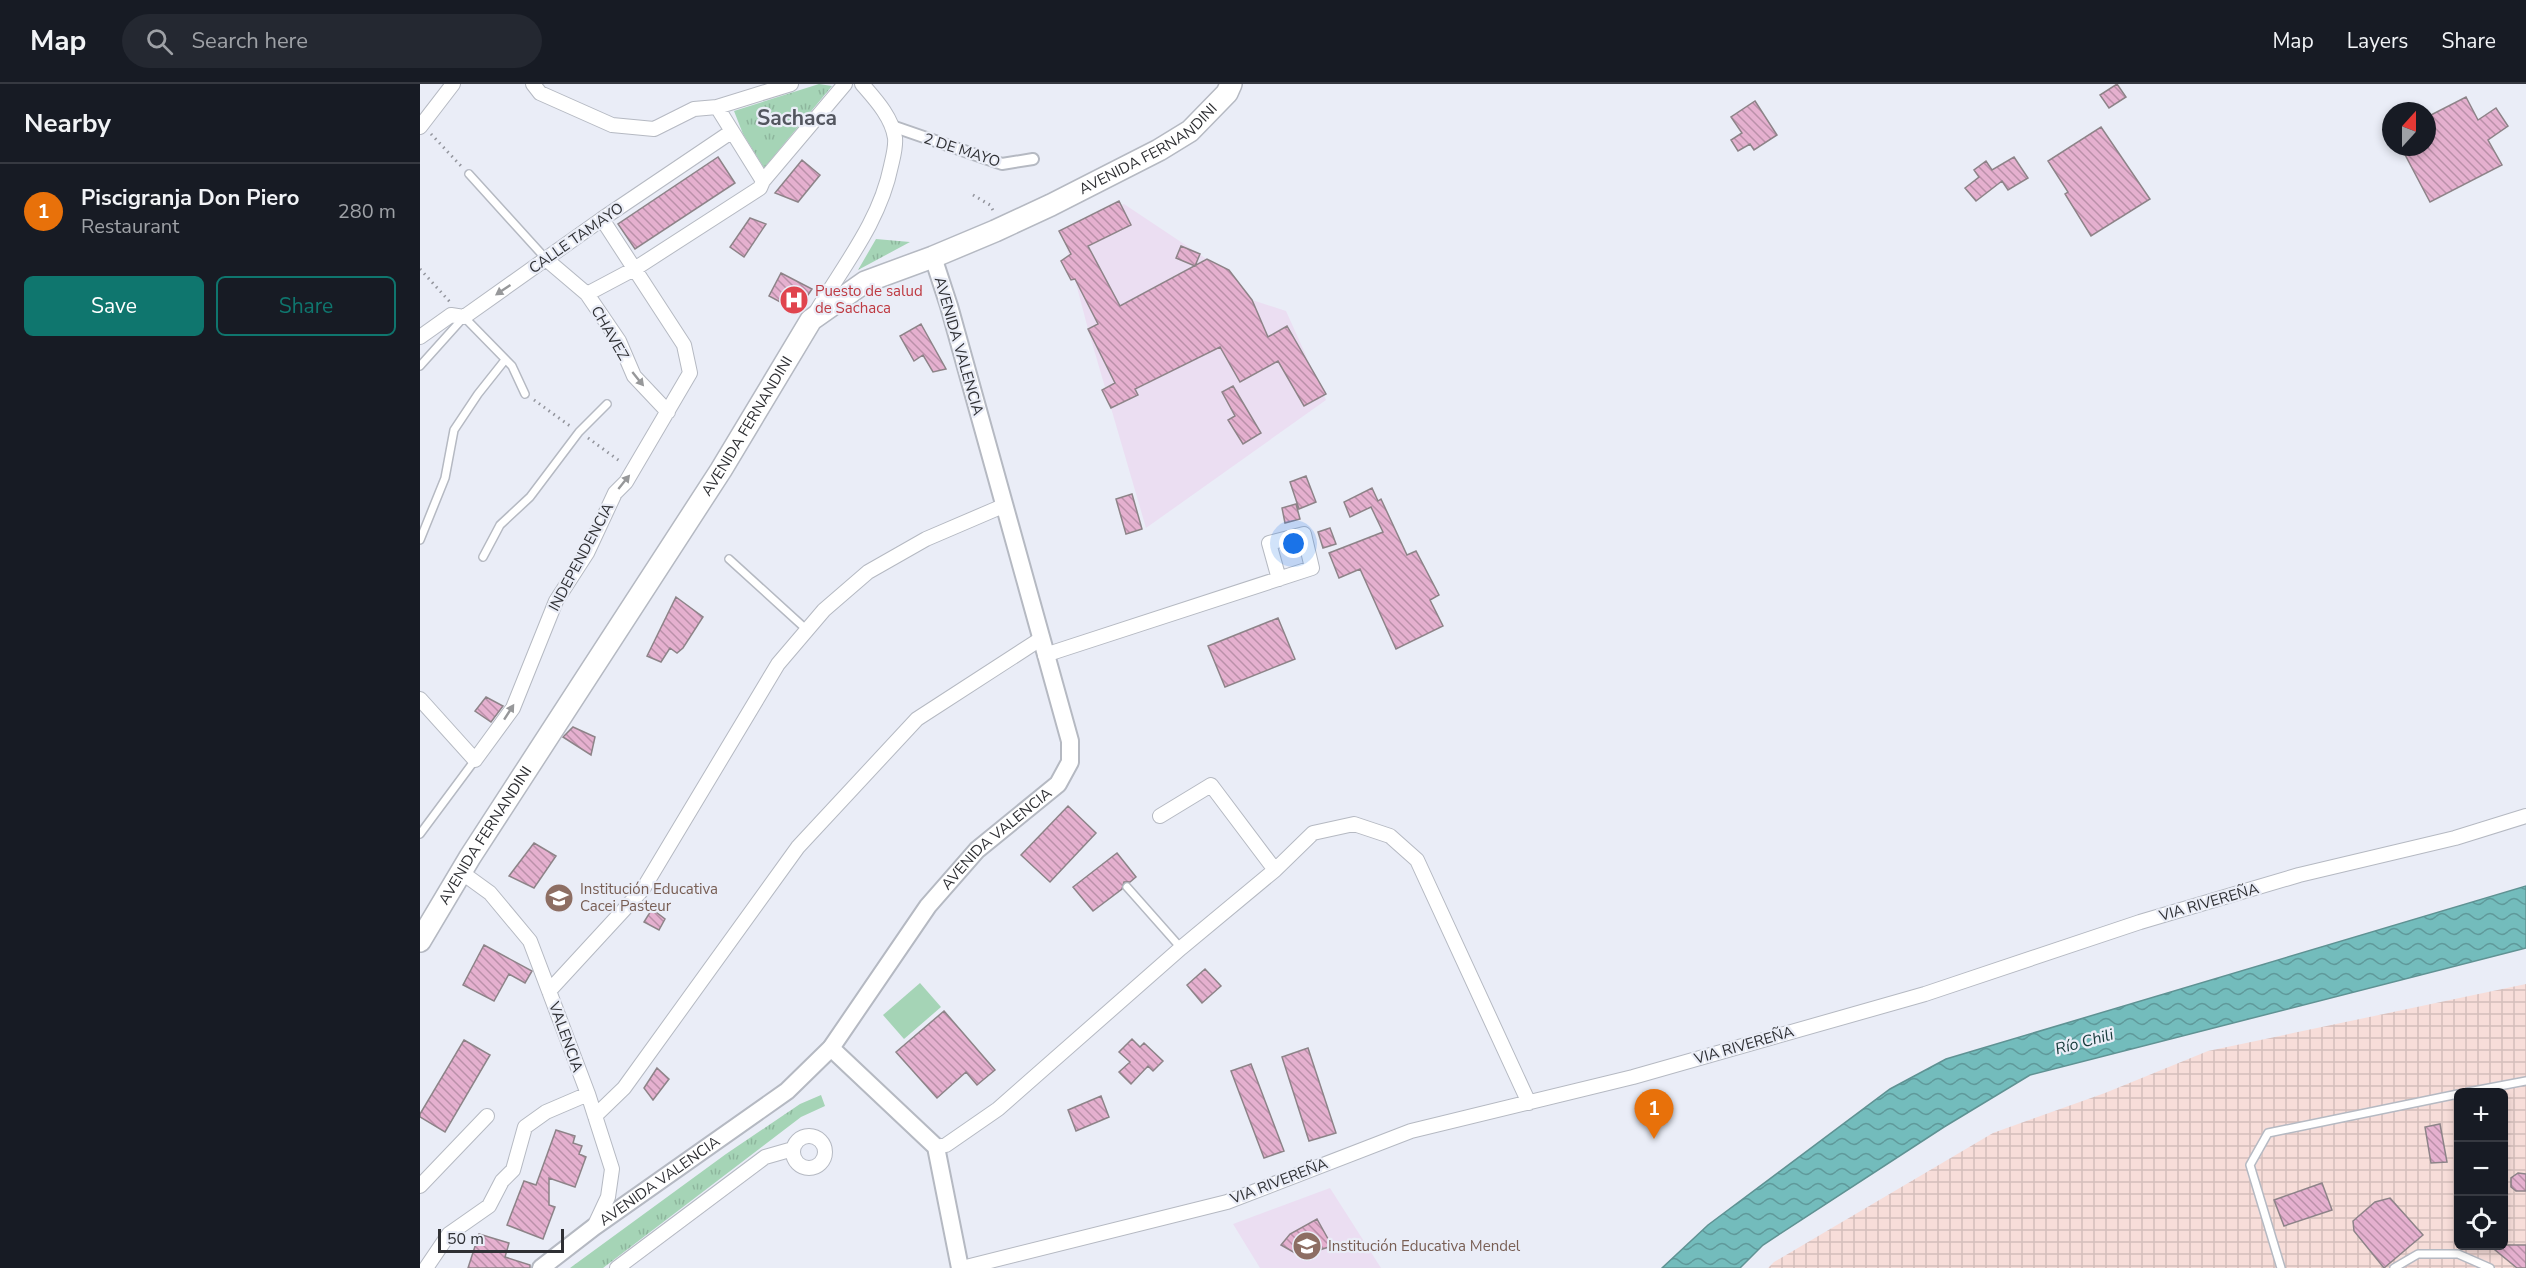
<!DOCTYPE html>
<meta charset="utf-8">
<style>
:root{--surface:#171b24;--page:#242831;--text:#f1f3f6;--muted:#9ea1a6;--line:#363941;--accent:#0f766e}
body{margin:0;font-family:"Nunito Sans",sans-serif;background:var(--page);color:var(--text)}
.controls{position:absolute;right:18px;bottom:18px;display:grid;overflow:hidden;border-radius:9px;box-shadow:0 3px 9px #0003}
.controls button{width:54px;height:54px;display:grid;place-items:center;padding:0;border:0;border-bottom:2px solid var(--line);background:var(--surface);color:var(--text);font:30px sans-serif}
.compass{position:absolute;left:1962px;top:18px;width:54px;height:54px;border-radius:50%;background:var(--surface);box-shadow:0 3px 9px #0003;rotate:21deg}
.scale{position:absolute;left:18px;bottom:15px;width:126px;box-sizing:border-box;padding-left:6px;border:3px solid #2f3034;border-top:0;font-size:16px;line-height:21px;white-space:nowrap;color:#2f3034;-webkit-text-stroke:4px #eaedf7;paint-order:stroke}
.you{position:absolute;left:874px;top:460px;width:21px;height:21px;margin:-15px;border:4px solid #fff;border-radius:50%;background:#1a73e8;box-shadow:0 0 0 9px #1a73e833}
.badge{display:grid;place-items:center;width:39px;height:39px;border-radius:50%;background:var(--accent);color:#fff;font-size:20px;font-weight:700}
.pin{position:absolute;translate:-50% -50px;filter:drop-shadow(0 2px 3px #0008)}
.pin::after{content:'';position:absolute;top:32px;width:21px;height:18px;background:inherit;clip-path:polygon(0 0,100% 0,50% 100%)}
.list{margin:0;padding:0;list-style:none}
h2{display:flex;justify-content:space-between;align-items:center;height:78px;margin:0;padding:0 24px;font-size:26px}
h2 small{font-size:20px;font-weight:400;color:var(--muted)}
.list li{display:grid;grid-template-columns:39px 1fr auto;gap:18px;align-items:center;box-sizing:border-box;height:96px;padding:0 24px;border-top:2px solid var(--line)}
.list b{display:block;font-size:22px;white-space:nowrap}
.list p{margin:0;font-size:20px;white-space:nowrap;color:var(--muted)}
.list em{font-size:20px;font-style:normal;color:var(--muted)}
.actions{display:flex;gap:12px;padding:18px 24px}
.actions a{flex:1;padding:14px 0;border:2px solid var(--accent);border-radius:9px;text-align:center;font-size:21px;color:var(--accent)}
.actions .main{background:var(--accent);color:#fff}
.icon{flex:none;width:33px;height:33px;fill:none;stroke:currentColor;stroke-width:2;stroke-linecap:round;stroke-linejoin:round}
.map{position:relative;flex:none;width:2106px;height:1184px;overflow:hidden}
header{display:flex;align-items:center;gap:36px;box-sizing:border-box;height:84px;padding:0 30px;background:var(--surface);border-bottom:2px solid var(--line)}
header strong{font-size:28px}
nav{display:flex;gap:33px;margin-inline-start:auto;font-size:21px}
.search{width:420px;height:54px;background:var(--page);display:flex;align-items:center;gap:15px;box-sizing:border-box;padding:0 21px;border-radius:33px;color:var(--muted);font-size:22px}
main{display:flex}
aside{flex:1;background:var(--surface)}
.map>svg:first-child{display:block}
.industrial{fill:url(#industrial-grid);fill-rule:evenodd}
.education{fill:#ebdef2}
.grass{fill:url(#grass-tufts)}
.garden{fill:#a5d4b6}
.water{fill:url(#water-waves);stroke:#5f9293;stroke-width:1.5}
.building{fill:url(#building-back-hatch);stroke:#8d8388;stroke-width:1.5}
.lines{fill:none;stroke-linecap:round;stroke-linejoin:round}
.service-casing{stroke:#b5b9c2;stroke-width:10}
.pedestrian-casing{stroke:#b5b9c2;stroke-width:14}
.minor-casing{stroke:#b5b9c2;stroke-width:16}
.tertiary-casing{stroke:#b5b9c2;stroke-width:20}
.primary-casing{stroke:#b5b9c2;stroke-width:24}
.path{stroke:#93959d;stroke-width:3;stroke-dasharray:1.5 4.5;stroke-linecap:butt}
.service{stroke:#fff;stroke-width:7}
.pedestrian{stroke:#fff;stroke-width:10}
.minor{stroke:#fff;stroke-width:14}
.tertiary{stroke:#fff;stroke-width:16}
.primary{stroke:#fff;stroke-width:21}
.oneway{fill:#97989a}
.labels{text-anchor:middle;stroke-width:4.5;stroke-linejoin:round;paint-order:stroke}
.street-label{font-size:15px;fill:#2f3034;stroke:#eaedf7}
.health-label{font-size:15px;fill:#be3a42;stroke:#eaedf7;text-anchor:start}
.education-label{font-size:15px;fill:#785e54;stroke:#eaedf7;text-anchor:start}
.water-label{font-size:16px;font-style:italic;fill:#163a3a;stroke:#eaedf7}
.district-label{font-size:21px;font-weight:bold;fill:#53565f;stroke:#eaedf7}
</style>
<header>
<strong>Map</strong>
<div class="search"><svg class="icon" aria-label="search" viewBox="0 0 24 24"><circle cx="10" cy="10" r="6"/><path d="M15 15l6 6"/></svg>Search here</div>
<nav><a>Map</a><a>Layers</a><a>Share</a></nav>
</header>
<main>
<aside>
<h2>Nearby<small></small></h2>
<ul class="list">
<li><span class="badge" style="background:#e8710a">1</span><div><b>Piscigranja Don Piero</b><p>Restaurant</p></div><em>280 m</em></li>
</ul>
<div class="actions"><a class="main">Save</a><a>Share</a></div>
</aside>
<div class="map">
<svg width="2106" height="1184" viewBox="0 0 2106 1184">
<defs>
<pattern id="industrial-grid" width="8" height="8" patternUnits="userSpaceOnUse" patternTransform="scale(1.5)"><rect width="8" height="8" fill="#f7ddd9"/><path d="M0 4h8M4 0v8" fill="none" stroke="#d4bebb"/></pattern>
<pattern id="grass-tufts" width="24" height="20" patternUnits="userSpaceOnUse" patternTransform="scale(1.5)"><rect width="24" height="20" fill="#a5d4b6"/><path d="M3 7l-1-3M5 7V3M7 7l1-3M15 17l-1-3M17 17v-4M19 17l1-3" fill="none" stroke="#8eb69d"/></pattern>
<pattern id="water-waves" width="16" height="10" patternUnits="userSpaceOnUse" patternTransform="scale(1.5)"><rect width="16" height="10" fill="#73bcbc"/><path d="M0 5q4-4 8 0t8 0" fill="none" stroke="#5f999a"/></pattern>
<pattern id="building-back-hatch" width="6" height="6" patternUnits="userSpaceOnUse" patternTransform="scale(1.5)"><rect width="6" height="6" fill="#e5b0cf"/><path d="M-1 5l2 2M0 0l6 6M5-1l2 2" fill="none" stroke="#ba90a9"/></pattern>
</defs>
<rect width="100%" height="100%" fill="#eaedf7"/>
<path class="industrial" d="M2106,900v284h-758l6,-6 219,-129 112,-40 103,-42zM2038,1008h46v154h-46z"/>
<path class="education" d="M704,120l84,56 21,10 23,30 34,11 40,89 -180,128 -58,-199 -25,-95z
M910,1104l51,80h-121l-27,-44z"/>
<path class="grass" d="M399,0l13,2 -68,82 -21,-34 -9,-23z
M456,155l34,3 -52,28z
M401,1011l4,11 -24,11 -198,151h-33l156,-114 74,-50z"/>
<path class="garden" d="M500,899l21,24 -37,32 -21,-24z"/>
<path class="water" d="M2106,802v62l-496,127 -86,52 -181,118 -23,23h-78l46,-43 182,-136 56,-30z"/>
<path class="building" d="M1697,0l9,13 -17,11 -9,-13z
M2046,13l12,23 18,-12 12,18 -20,14 14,25 -72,37 -29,-55h26v-30z
M1335,17l22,34 -23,15 -4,-6 -12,7 -7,-11 11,-7 -11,-16z
M1681,43l49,72 -59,37 -26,-42 3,-2 -20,-31z
M298,73l17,26 -100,66 -17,-25z
M1594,73l14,21 -20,12 -6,-9 -26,20 -11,-13 14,-11 -5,-7 12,-9 6,9z
M382,76l18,15 -22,27 -23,-9z
M699,117l12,24 -43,21 32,60 87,-47 22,11 23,30 16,37 19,-11 39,68 -22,12 -26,-45 -38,21 -20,-35 -85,42 3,6 -27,13 -9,-18 13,-7 -27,-54 10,-5 -23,-45 -4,1 -10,-19 10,-7 -12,-23z
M330,134l16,6 -22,33 -14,-10z
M761,162l19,8 -5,12 -19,-8z
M361,189l31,16 -15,22 -28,-15z
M501,240l25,45 -13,3 -10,-17 -9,6 -14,-25z
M813,302l28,47 -18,11 -15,-24 7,-4 -13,-24z
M886,392l10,26 -17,7 -9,-27z
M952,404l6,13 3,-2 26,56 9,-4 23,44 -9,5 13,26 -47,23 -36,-80 -21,9 -10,-25 54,-21 -12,-25 -21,10 -6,-15z
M712,410l10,35 -16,5 -10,-35z
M876,420l4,15 -15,4 -3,-15z
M910,444l6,16 -13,4 -5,-16z
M256,513l27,20 -20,31 -6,5 -7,-5 -9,14 -14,-6z
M858,534l17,41 -70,28 -17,-41z
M66,613l17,9 -12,16 -16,-11z
M153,643l22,10 -4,18 -28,-18z
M648,722l28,27 -46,49 -29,-27z
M114,759l22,13 -22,32 -25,-12z
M697,769l19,24 -6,5h-6l-2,7 -29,22 -20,-24z
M232,825l13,10 -6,11 -15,-8z
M64,861l48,26 -7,12 -16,-9 -15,27 -31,-16z
M785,885l16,17 -19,17 -15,-18z
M524,927l51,59 -18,15 -11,-13 -29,26 -41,-46z
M712,955l8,8 4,-4 19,18 -10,10 -5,-5 -17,18 -12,-12 11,-10 -11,-10z
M44,956l26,15 -45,77 -25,-15v-3z
M888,964l28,85 -27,8 -27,-84z
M831,980l33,87 -20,7 -33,-87z
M237,984l12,11 -16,21 -9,-12z
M681,1012l8,21 -33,14 -8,-21z
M2020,1040l7,38 -16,1 -6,-36z
M136,1046l19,6 -2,7 9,3 -3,8 7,3 -11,30 -26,-9v27l6,2 -12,32 -36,-14 17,-44 12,4z
M2098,1089l8,1v17h-10l-5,-4v-9z
M1902,1099l10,27 -48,16 -10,-26z
M1970,1114l33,37 -39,33 -30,-37 -1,-10 22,-19z
M897,1135l15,27 -16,5 -5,-7 -14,10 -16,-9 9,-11z
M59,1150l30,9 -4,14 25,8v3h-62z
M2069,1161h37v23h-9z"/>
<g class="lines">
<g class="service-casing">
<path id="service" d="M49,90l78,86
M0,282l44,-49 48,49 13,28
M0,456l25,-62 9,-48 24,-36 27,-34
M63,473l17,-32 30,-28 49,-65 28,-28
M309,475l78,71
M0,750l55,-74
M707,803l54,61
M2048,1008l58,-11
M1861,1184l-31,-103 18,-32 190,-39
M1974,1184l24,-14h40l32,14"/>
</g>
<g class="pedestrian-casing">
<path id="pedestrian" d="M472,42l110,38 31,-5"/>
</g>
<g class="minor-casing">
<path id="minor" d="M113,0l7,9 72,32 42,4 40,-20 23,-2 74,-23
M297,23l46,74
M0,43l33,-43
M127,176l40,34 32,47 15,35 34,36
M167,210l49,-26 124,-80 3,-7 82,-97
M396,228c28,-47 64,-91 75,-146 2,-9 5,-19 4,-28 -3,-21 -20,-39 -33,-54
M0,253l31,-22 13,2 138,-98 129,-87
M625,571l267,-87 -8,-34 -35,9 10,36
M0,615l55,61 38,-52 43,-107 31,-48 28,-60 11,-11 64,-109 -6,-28 -82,-126
M740,732l51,-31 64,85
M41,788l29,21 40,48 19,50 39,103 24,75 -4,28 -14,30
M129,907l94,-102 135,-225 46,-54 44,-38 58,-33 77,-33
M175,1032l29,-28 174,-241 119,-128 125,-81
M373 1068a16 16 0 1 1 32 0a16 16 0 1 1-32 0Z
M516,1063l10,-2 52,-36 183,-161 94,-78 38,-37 41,-9 36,12 27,24 112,243
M0,1102l67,-70
M6,1184l23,-34 40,-28 13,-25 11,-11 12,-43 21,-15 42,-18
M197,1184l148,-111 28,-8
M542,1184l265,-66 184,-71 222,-54 292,-83 215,-72 159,-47 156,-37 71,-22"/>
</g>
<g class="tertiary-casing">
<g id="tertiary">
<path d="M411,964l105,99 24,121"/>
<path id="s1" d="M121,1184l53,-41 193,-136 44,-43 97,-142 49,-56 81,-66 12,-22v-21l-121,-435 -16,-49"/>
</g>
</g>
<g class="primary-casing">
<g id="primary">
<path id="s2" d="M0,857l50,-84 251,-387 90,-150 54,-38 68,-25 62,-26 56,-26 108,-55 31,-19 37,-38 4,-9"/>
</g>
</g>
<path class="path" d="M11,50l30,32
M553,111l17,10 4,7
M0,185l30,33
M114,316l36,26
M168,354l33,24"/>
<use href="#service" class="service"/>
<use href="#pedestrian" class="pedestrian"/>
<use href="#minor" class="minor"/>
<use href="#tertiary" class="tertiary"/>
<use href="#primary" class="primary"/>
</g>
<defs><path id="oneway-solid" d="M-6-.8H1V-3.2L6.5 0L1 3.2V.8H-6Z" transform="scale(1.5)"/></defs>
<g class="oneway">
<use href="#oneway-solid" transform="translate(83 206) rotate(146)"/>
<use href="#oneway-solid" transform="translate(218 295) rotate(51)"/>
<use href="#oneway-solid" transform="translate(204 398) rotate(-51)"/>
<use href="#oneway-solid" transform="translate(89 628) rotate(-57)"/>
</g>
<defs>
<g id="hospital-disc" transform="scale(1.5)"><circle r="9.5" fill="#e0444e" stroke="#eaedf7"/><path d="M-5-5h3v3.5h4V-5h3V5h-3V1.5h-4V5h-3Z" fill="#fff"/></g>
<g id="school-disc" transform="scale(1.5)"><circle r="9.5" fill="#8d6e63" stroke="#eaedf7"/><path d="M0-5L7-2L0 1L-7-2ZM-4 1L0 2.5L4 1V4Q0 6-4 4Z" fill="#fff"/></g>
</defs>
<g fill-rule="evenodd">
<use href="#hospital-disc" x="374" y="216"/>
<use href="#school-disc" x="139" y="814"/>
<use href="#school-disc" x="887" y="1162"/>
</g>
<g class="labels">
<g class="street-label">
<text dy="5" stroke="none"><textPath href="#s2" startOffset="1114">AVENIDA FERNANDINI</textPath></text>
<text transform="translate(542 66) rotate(18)" y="5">2 DE MAYO</text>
<text transform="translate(156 154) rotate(-35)" y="5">CALLE TAMAYO</text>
<text transform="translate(190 249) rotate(60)" y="5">CHAVEZ</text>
<text transform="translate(539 262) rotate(74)" y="5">AVENIDA VALENCIA</text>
<text dy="5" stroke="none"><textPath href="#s2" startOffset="610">AVENIDA FERNANDINI</textPath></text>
<text transform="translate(161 473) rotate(-62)" y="5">INDEPENDENCIA</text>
<text dy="5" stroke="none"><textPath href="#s2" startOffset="124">AVENIDA FERNANDINI</textPath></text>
<text dy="5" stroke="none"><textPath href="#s1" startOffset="633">AVENIDA VALENCIA</textPath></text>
<text transform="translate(1789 818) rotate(-16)" y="5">VIA RIVEREÑA</text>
<text transform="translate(146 953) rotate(70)" y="5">VALENCIA</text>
<text transform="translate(1324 961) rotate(-16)" y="5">VIA RIVEREÑA</text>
<text dy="5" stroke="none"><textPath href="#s1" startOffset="147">AVENIDA VALENCIA</textPath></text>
<text transform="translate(859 1097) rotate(-21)" y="5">VIA RIVEREÑA</text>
</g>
<g class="health-label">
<text x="395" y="212">Puesto de salud<tspan x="395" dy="17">de Sachaca</tspan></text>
</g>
<g class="education-label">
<text x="160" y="810">Institución Educativa<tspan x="160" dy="17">Cacei Pasteur</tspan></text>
<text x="908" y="1167">Institución Educativa Mendel</text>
</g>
<g class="water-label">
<text transform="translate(1664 957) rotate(-15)" y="6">Río Chili</text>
</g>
<g class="district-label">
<text x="377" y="41">Sachaca</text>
</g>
</g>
</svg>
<div class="controls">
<button>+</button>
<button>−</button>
<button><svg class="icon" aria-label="locate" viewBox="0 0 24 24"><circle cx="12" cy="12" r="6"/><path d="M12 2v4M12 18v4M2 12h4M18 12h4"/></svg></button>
</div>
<svg class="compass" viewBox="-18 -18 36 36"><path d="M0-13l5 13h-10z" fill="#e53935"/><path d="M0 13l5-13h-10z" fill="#9ea1a6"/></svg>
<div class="scale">50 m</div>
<div class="you"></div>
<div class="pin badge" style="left:1234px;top:1055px;background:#e8710a">1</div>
</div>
</main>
